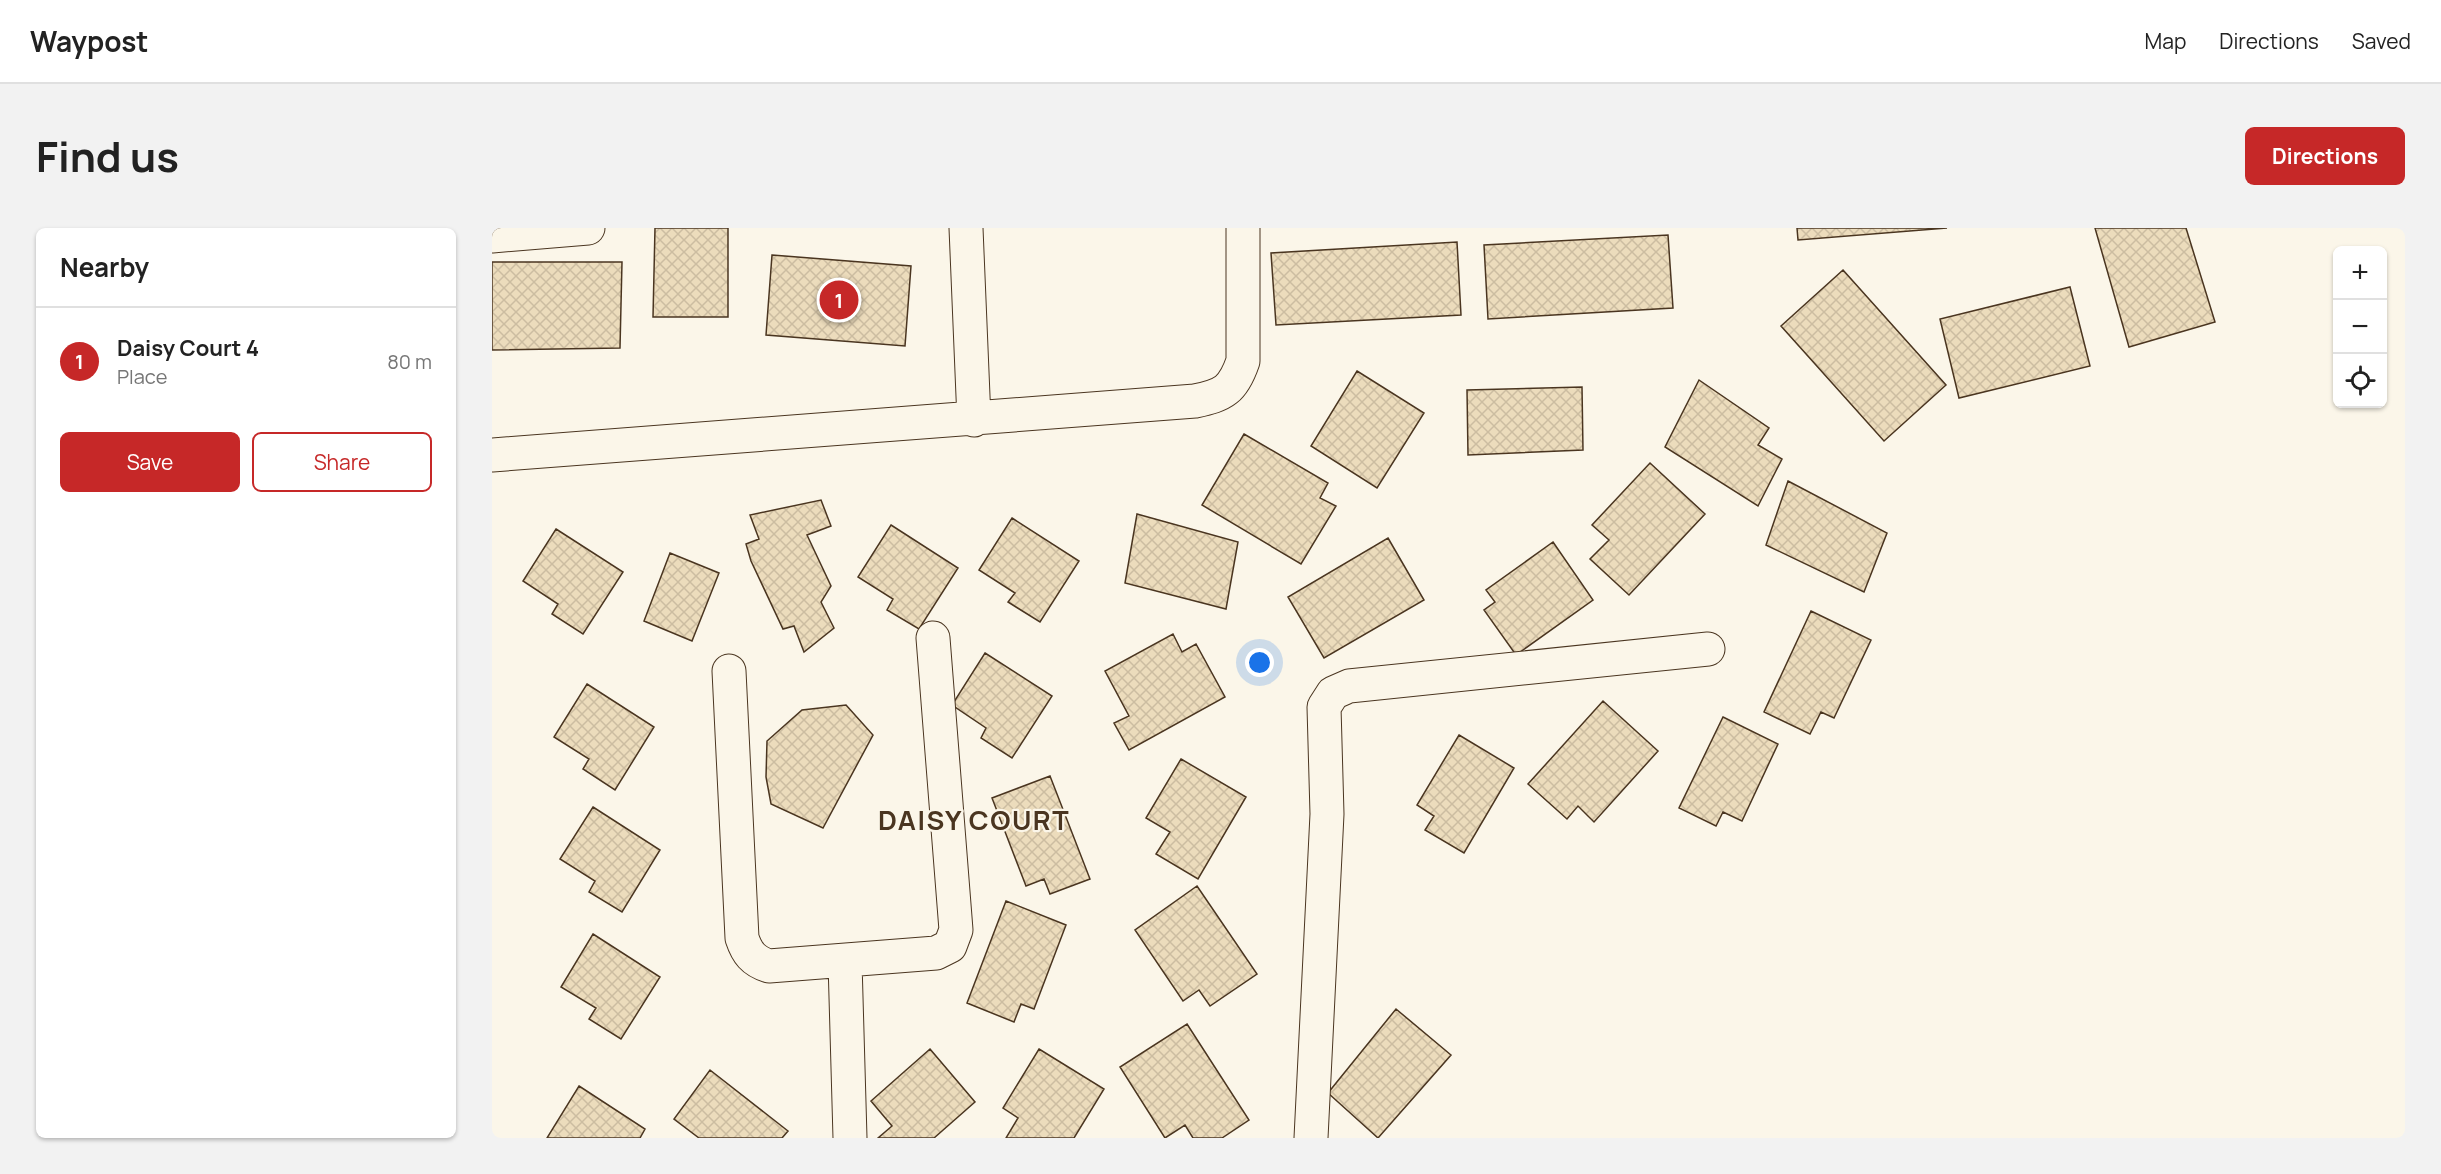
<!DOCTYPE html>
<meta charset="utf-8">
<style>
:root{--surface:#fff;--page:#f2f2f2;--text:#222;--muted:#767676;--line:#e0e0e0;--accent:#c62828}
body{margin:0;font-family:Manrope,sans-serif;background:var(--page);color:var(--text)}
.controls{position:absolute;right:18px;top:18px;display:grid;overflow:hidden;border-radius:9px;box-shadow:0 2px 4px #0004}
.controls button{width:54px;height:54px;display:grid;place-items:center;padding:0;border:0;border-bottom:2px solid var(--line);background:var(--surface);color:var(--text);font:30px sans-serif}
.you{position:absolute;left:768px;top:435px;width:21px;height:21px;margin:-15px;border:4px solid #fff;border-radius:50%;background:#1a73e8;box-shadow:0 0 0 9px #1a73e833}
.badge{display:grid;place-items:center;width:39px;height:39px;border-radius:50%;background:var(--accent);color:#fff;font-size:20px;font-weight:700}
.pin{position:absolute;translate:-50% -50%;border:3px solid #fff;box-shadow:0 2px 6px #0006}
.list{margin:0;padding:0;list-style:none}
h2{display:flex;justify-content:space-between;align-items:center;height:78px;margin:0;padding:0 24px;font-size:26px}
h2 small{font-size:20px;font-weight:400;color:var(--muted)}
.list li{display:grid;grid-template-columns:39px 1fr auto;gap:18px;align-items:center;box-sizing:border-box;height:108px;padding:0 24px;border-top:2px solid var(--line)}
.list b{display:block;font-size:22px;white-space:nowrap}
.list p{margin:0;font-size:20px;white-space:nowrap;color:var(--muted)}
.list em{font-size:20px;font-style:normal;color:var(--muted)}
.actions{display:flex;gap:12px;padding:18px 24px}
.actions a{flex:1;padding:14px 0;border:2px solid var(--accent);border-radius:9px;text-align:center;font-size:21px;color:var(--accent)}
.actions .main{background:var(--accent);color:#fff}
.icon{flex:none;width:33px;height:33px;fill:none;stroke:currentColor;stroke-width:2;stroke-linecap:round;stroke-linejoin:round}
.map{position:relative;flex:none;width:1913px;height:910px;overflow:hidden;border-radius:9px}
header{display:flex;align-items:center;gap:36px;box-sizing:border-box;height:84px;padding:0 30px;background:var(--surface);border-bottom:2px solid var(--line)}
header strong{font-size:28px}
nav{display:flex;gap:33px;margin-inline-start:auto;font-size:21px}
.intro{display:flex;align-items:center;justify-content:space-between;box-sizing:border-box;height:144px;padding:0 36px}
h1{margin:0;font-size:42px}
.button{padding:15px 27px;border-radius:9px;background:var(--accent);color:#fff;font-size:21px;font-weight:700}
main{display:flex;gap:36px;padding:0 36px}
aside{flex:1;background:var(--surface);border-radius:9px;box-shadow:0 2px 4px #0004}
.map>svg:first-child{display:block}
.building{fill:url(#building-cross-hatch);stroke:#4a3520;stroke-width:1.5}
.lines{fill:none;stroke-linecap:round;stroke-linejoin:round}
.street-casing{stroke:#4a3520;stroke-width:35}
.street{stroke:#fbf6e9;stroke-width:33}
.labels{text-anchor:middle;stroke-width:4.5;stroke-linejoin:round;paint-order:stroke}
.district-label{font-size:27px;font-weight:bold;letter-spacing:1.5px;fill:#4a3520;stroke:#fbf6e9}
</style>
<header>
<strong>Waypost</strong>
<nav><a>Map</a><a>Directions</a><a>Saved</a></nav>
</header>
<div class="intro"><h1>Find us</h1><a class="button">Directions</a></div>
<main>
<aside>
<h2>Nearby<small></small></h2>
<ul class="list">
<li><span class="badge">1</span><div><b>Daisy Court 4</b><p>Place</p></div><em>80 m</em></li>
</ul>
<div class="actions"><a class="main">Save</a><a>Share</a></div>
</aside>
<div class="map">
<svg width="1913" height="910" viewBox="0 0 1913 910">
<defs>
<pattern id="building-cross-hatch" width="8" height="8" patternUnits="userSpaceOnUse" patternTransform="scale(1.5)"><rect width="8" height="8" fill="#ecdcbc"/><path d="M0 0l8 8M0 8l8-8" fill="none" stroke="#ccbda1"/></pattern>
</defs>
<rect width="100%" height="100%" fill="#fbf6e9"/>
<path class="building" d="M163,0h73v89h-75z
M1305,0h150l-149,12z
M1603,0h91l29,94 -86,25z
M1176,7l5,73 -185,11 -4,-74z
M965,14l4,73 -185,10 -5,-72z
M280,27l139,11 -6,80 -139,-11z
M0,34h130l-2,86 -128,2z
M1351,42l103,115 -62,56 -103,-115z
M1578,59l20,79 -131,32 -19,-79z
M865,143l67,42 -47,75 -66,-42z
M1207,152l70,48 -11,17 24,14 -24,47 -93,-59z
M1090,159l1,63 -115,5 -1,-65z
M752,206l84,49 -8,15 16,8 -35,58 -99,-59z
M1158,235l55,51 -76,81 -39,-36 19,-19 -17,-15z
M1296,253l99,52 -23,59 -98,-47z
M329,272l10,26 -24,9 24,51 -10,16 13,26 -30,24 -10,-26 -11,3 -32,-68 -5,-17 13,-5 -9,-24z
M645,286l101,28 -12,67 -101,-26z
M520,290l67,43 -39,61 -32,-20 7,-9 -36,-23z
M399,297l67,43 -39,61 -32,-19 6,-11 -35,-22z
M64,301l67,43 -40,62 -31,-20 6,-10 -35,-23z
M896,310l36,62 -100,58 -36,-61z
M1061,314l40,58 -77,55 -32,-45 11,-8 -9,-12z
M178,325l49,20 -27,68 -48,-20z
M1319,383l60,29 -37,78 -13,-6 -11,22 -46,-22z
M681,406l9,18 14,-8 29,53 -96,53 -15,-27 15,-7 -24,-45z
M493,425l67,43 -40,62 -31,-20 5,-10 -34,-23z
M95,456l67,43 -39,63 -32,-21 6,-10 -35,-22z
M1111,473l55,50 -64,71 -16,-16 -11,13 -39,-35z
M354,477l27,30 -50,93 -52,-24 -5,-27 1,-36 35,-31z
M1231,489l55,27 -36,77 -19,-9 -7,14 -37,-18z
M967,507l55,33 -50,85 -39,-23 9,-14 -17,-11z
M689,531l65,38 -48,82 -42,-25 14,-22 -24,-14z
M558,548l40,103 -40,15 -6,-15 -18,7 -34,-88z
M101,579l67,43 -38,62 -33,-20 6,-11 -35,-22z
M705,658l60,88 -47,32 -11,-16 -16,11 -48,-71z
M514,673l60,24 -32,84 -13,-5 -7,18 -47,-19z
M101,706l67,43 -39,62 -32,-20 7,-11 -35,-21z
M904,781l55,46 -73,83 -50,-45z
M695,796l62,96 -27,18h-29l-8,-13 -20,13 -45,-71z
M438,821l45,53 -41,36h-56l14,-12 -21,-25z
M547,821l65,40 -30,49h-68l12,-20 -15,-10z
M218,842l78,61 -6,7h-83l-25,-19z
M87,858l66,43 -5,9h-93z"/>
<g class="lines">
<g class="street-casing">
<path id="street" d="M474,0l8,192
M0,8l96,-8
M0,227l703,-54c29,-6 38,-11 48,-40v-133
M237,443l13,267c5,15 11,23 27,28l167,-13 14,-7 6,-16 -23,-292
M353,734l5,176
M819,910l16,-324 -3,-107 9,-14 16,-7 359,-37"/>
</g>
<use href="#street" class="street"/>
</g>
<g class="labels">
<g class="district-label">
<text x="482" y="602">DAISY COURT</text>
</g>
</g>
</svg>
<div class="controls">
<button>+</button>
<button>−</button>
<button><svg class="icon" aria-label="locate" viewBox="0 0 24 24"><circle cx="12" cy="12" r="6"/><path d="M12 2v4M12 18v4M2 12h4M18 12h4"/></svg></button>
</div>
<div class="you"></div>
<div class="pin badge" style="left:347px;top:72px">1</div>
</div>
</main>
